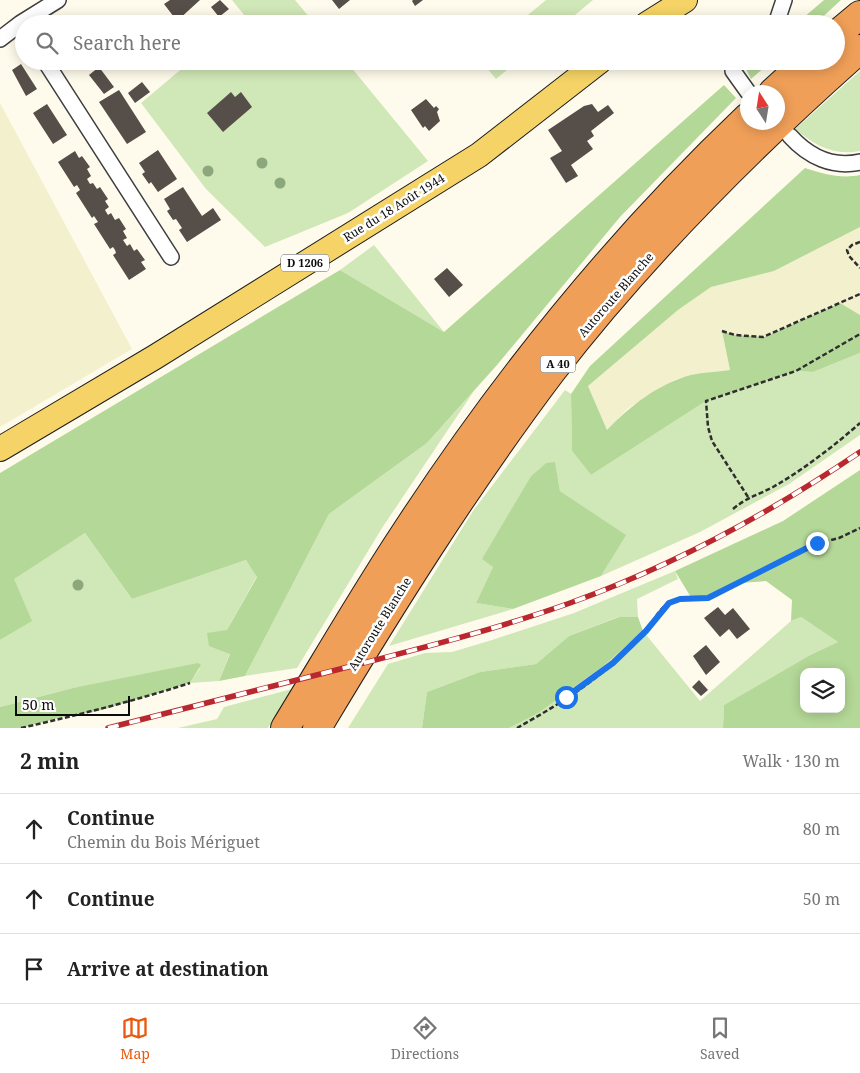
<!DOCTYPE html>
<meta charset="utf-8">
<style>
:root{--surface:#fff;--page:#f2f2f2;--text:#222;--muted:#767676;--line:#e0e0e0;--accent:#ea580c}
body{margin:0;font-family:"Noto Serif",serif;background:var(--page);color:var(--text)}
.controls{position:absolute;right:15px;bottom:15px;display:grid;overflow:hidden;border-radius:10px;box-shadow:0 2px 12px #0003}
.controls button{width:45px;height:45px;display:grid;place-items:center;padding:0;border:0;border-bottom:1px solid var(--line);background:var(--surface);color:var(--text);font:25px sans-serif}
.compass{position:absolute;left:740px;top:85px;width:45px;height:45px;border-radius:50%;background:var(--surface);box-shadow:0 2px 12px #0003;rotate:348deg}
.scale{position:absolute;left:15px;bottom:12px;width:115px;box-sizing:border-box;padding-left:5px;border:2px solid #0c0c0c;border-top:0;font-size:14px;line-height:18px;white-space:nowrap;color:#0c0c0c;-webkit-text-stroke:4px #fff;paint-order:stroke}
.stop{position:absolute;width:15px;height:15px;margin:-11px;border:4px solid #1a73e8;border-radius:50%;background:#fff}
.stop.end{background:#1a73e8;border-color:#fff;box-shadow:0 1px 5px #0008}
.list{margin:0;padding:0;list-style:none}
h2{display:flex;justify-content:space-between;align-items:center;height:65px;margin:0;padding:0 20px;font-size:21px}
h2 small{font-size:16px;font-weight:400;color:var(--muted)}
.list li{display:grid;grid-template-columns:32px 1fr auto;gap:15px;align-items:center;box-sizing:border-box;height:70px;padding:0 20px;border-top:1px solid var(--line)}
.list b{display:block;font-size:19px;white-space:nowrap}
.list p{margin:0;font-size:16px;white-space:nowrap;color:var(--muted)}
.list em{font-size:16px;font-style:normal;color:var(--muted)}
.icon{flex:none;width:28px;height:28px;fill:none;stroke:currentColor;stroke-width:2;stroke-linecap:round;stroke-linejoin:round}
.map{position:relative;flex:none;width:860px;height:728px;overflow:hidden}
.search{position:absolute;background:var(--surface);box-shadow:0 2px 12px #0003;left:15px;right:15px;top:15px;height:55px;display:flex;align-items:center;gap:12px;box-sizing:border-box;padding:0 18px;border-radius:28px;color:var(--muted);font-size:19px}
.sheet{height:275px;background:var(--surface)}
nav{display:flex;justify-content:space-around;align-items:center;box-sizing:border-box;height:70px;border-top:1px solid var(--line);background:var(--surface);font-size:14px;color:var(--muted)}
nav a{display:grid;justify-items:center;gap:2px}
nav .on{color:var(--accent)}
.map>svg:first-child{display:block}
.farmland{fill:#f3f0cd}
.green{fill:#d0e7b7}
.forest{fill:#b4d897;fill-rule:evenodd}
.building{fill:#554e49}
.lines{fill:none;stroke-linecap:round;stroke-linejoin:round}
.minor-casing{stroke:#3f3f3f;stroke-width:18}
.primary-casing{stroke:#1d1d1d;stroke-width:26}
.motorway-casing{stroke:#1d1d1d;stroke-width:30}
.path{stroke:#2e2e2e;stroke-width:2.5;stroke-dasharray:5 2.5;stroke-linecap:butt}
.minor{stroke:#fff;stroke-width:15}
.primary{stroke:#f5d366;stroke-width:24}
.motorway{stroke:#f09f58;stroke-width:28}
.rail-casing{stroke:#b8282e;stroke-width:5.5}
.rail{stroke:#fff;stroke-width:4;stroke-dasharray:11;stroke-linecap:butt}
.tree{fill:#8ba77b}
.route{stroke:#1a73e8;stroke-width:6}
.labels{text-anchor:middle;stroke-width:5;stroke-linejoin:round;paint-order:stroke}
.shield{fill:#fff;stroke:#555;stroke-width:1}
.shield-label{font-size:11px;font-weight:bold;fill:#0c0c0c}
.street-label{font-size:12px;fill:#0c0c0c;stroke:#fff}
</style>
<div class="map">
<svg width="860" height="728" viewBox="0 0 860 728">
<rect width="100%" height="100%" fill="#fffbec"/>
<path class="farmland" d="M0,103l132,246 -132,78z
M860,227v88l-21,-12 -76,34 -28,-2 -13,-4 8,39 -37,5 -19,5 -47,29 -20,21 -19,-44 90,-76 33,-23 63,-16z"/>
<path class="green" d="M232,0h63l20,24h-79l9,-8z
M546,0h47l-29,24h-47z
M191,61h155l82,100 -80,52 -83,34 -59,-58 -65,-86z
M481,61h37l-22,18z
M860,71v80c-27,5 -44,-5 -65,-22z
M374,245l70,87 -104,-62z
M860,353v82l-71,49 -89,48 -99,44 24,-41 -65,-44 -5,-28h-9l-15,13 -48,83 10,8 -17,36 37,6 -124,37 84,-135 92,-121 6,4 1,57 19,24 115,-74 90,-30 17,1z
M474,391l-92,137 -85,140 -52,8 84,-162 98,-71z
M85,533l47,66 114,-39 11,16 -30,54 3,23 -11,28 -29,2 10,-15 -127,20 -73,19v-67l31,-19 -18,-42z
M675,571l3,8 -41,20 1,18h-20l-49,19 -33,28 -56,8 -53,20 -5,36h-74l40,-64 37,-11 27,-1 40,-12 82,-27z
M801,617l37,25 -28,13 -86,50 -1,23h-214c49,-26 92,-60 134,-97l57,70 91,-80z
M292,689l-24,39h-90l39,-9 7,-12z"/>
<path class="forest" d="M824,0h17l-26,24h-19z
M752,61h20l-21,18 -6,-12z
M724,85l12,13 -116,119 -123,148 -70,78 -98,71 -84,162 -26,5 11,-27 -21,-8 -2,-13 20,-3 30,-53 -11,-17 -114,39 -47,-66 -71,46 18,42 -32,19v-167l340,-203 104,62z
M805,168c19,6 36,11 55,7v52l-86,44 -63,16 -33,23 -90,76 19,44c23,-24 51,-46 84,-55 13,-3 26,-3 39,-5l-8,-39 13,4 29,2 76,-34 20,12v38l-47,19 -17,-1 -90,30 -115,74 -19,-24 -1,-57 19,-28z
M555,462l5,29 66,44 -25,41 -88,33 -37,-6 17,-36 -11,-8 49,-83 15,-13z
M860,470v258h-137l1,-23 86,-50 28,-13 -37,-25 -10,4 1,-21 -26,-19 -25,2 -31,16h-18l-17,-28 108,-50zM804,672h37v37h-37z
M619,617h19l5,14 -40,35 -65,47 -29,15h-87l5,-36 53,-20 56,-8 33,-28z
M198,663l3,2 -11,18 -92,28 -32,5 -45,12h-21v-21l73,-19z"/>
<path class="building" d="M170,0h30l-23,21 -13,-17z
M220,0l9,9 -10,8 -8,-10z
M332,0h18l-11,9z
M413,0h10l-8,6 -3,-5z
M76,61h15l-10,7z
M21,64l16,25 -11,7 -14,-26z
M99,67l15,20 -10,7 -15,-19z
M142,82l8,10 -15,11 -7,-10z
M119,90l27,42 -19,12 -28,-42z
M231,92l4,5 6,-5 11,15 -29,25 -16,-19z
M426,99l8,9 2,-2 3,3 -2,3 3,9 -11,10 -4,-5 -2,2 -12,-18z
M47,104l20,31 -14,9 -20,-31z
M592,104l6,8 10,-7 6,8 -23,18 3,5 -7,5 6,8 -22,16 7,11 -12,7 -16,-25 12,-7 -14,-21 36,-24z
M158,150l19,29 -19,13 -7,-10 -2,2 -7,-10 3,-2 -6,-9z
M75,151l4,7 3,-2 8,11 -3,2 4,7 -4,3 3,5 3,-1 4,6 3,-2 8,12 -3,2 4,6 -4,3 3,5 3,-2 4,7 4,-2 7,11 -3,2 4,7 -4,2 4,6 3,-2 4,7 3,-2 8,11 -4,2 5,7 -17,11 -16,-25 3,-2 -1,-3 -2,-3 -3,2 -16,-25 4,-2 -4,-6 -2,2 -16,-25 4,-3 -3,-5 -3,2 -16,-25z
M183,187l19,29 11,-8 8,12 -34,22 -8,-12 3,-2 -6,-9 -3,1 -6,-9 3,-2 -6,-10z
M447,268l16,17 -14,12 -15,-18z
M718,607l7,8 8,-7 17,21 -13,10 -8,-10 -9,8 -16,-19z
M706,645l14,17 -14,13 -13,-19z
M699,680l9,10 -7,6 -9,-9z"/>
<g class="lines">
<g class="minor-casing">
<path id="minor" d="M776,24l8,-24
M0,39l21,-16 37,-23
M45,61l126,196
M733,61v10l15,21
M790,136c19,21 43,32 70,26"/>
</g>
<g class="primary-casing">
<path id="primary" d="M647,24l38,-24
M0,449l155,-92 324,-202 121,-94"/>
</g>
<g class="motorway-casing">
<path id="motorway" d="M836,35l24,-20
M773,92l34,-31
M285,728c38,-62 74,-124 113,-184 100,-155 216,-300 350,-427
M317,728c73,-122 148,-242 234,-356 91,-118 197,-224 309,-323"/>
</g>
<path class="path" d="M860,242l-8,3 -5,5 2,6 11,12
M722,331l13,4 28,2 97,-43
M748,497l-36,-56 -4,-14 -2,-26 90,-30 64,-37
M733,509c16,-13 23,-13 40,-22 30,-17 61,-41 87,-64
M21,728c57,-13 113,-27 169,-45
M517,728c34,-19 72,-42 101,-69 9,-9 18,-18 27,-27 8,-9 13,-23 24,-29 13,-7 28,-1 42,-6l100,-52 28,-7 21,-10"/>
<use href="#minor" class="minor"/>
<use href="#primary" class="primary"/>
<use href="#motorway" class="motorway"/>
<g class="rail-casing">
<path id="rail" d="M108,728c80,-20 160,-41 240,-61 74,-19 149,-38 222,-64 103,-37 200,-90 290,-151"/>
</g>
<use href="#rail" class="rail"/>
</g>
<g class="tree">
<circle cx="262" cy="163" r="5.5"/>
<circle cx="208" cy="171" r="5.5"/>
<circle cx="280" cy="183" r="5.5"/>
<circle cx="78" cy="585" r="5.5"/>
</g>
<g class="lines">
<path class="route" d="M566,697l47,-34 33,-32 23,-28 11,-4 28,-1 109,-55"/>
</g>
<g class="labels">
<g class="shield">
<rect x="281" y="254.5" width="48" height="17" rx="4"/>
<rect x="540.5" y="355.5" width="35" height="17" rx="4"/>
</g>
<g class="shield-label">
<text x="305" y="267">D 1206</text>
<text x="558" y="368">A 40</text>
</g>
<g class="street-label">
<text transform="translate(394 208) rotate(-32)" y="4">Rue du 18 Août 1944</text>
<text transform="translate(616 295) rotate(-49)" y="4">Autoroute Blanche</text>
<text transform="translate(380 624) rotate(-58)" y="4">Autoroute Blanche</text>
</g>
</g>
</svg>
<div class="controls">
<button><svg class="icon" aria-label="layers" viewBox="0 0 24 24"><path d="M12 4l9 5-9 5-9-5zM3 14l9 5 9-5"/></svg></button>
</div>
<svg class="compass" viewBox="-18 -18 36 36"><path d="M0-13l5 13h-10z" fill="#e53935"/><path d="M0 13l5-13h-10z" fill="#767676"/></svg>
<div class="scale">50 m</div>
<div class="stop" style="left:566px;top:697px"></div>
<div class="stop end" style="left:817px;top:543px"></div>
<div class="search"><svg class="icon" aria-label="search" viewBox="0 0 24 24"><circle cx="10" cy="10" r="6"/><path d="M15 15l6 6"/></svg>Search here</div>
</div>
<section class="sheet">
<h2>2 min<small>Walk · 130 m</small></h2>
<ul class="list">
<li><svg class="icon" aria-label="ahead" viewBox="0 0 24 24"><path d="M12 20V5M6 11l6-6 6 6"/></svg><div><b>Continue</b><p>Chemin du Bois Mériguet</p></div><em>80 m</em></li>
<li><svg class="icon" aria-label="ahead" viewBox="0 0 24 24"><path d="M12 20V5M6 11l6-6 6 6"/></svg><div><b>Continue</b></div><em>50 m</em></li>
<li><svg class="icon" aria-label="arrive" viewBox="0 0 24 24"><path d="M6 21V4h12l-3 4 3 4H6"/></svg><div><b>Arrive at destination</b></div></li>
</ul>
</section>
<nav>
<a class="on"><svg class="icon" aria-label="map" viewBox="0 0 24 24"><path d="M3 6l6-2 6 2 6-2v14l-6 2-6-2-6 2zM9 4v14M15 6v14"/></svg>Map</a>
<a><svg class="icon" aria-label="directions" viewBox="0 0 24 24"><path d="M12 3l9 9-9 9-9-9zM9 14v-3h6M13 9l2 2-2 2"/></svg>Directions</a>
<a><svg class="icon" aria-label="saved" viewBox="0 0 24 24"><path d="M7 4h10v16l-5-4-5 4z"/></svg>Saved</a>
</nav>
